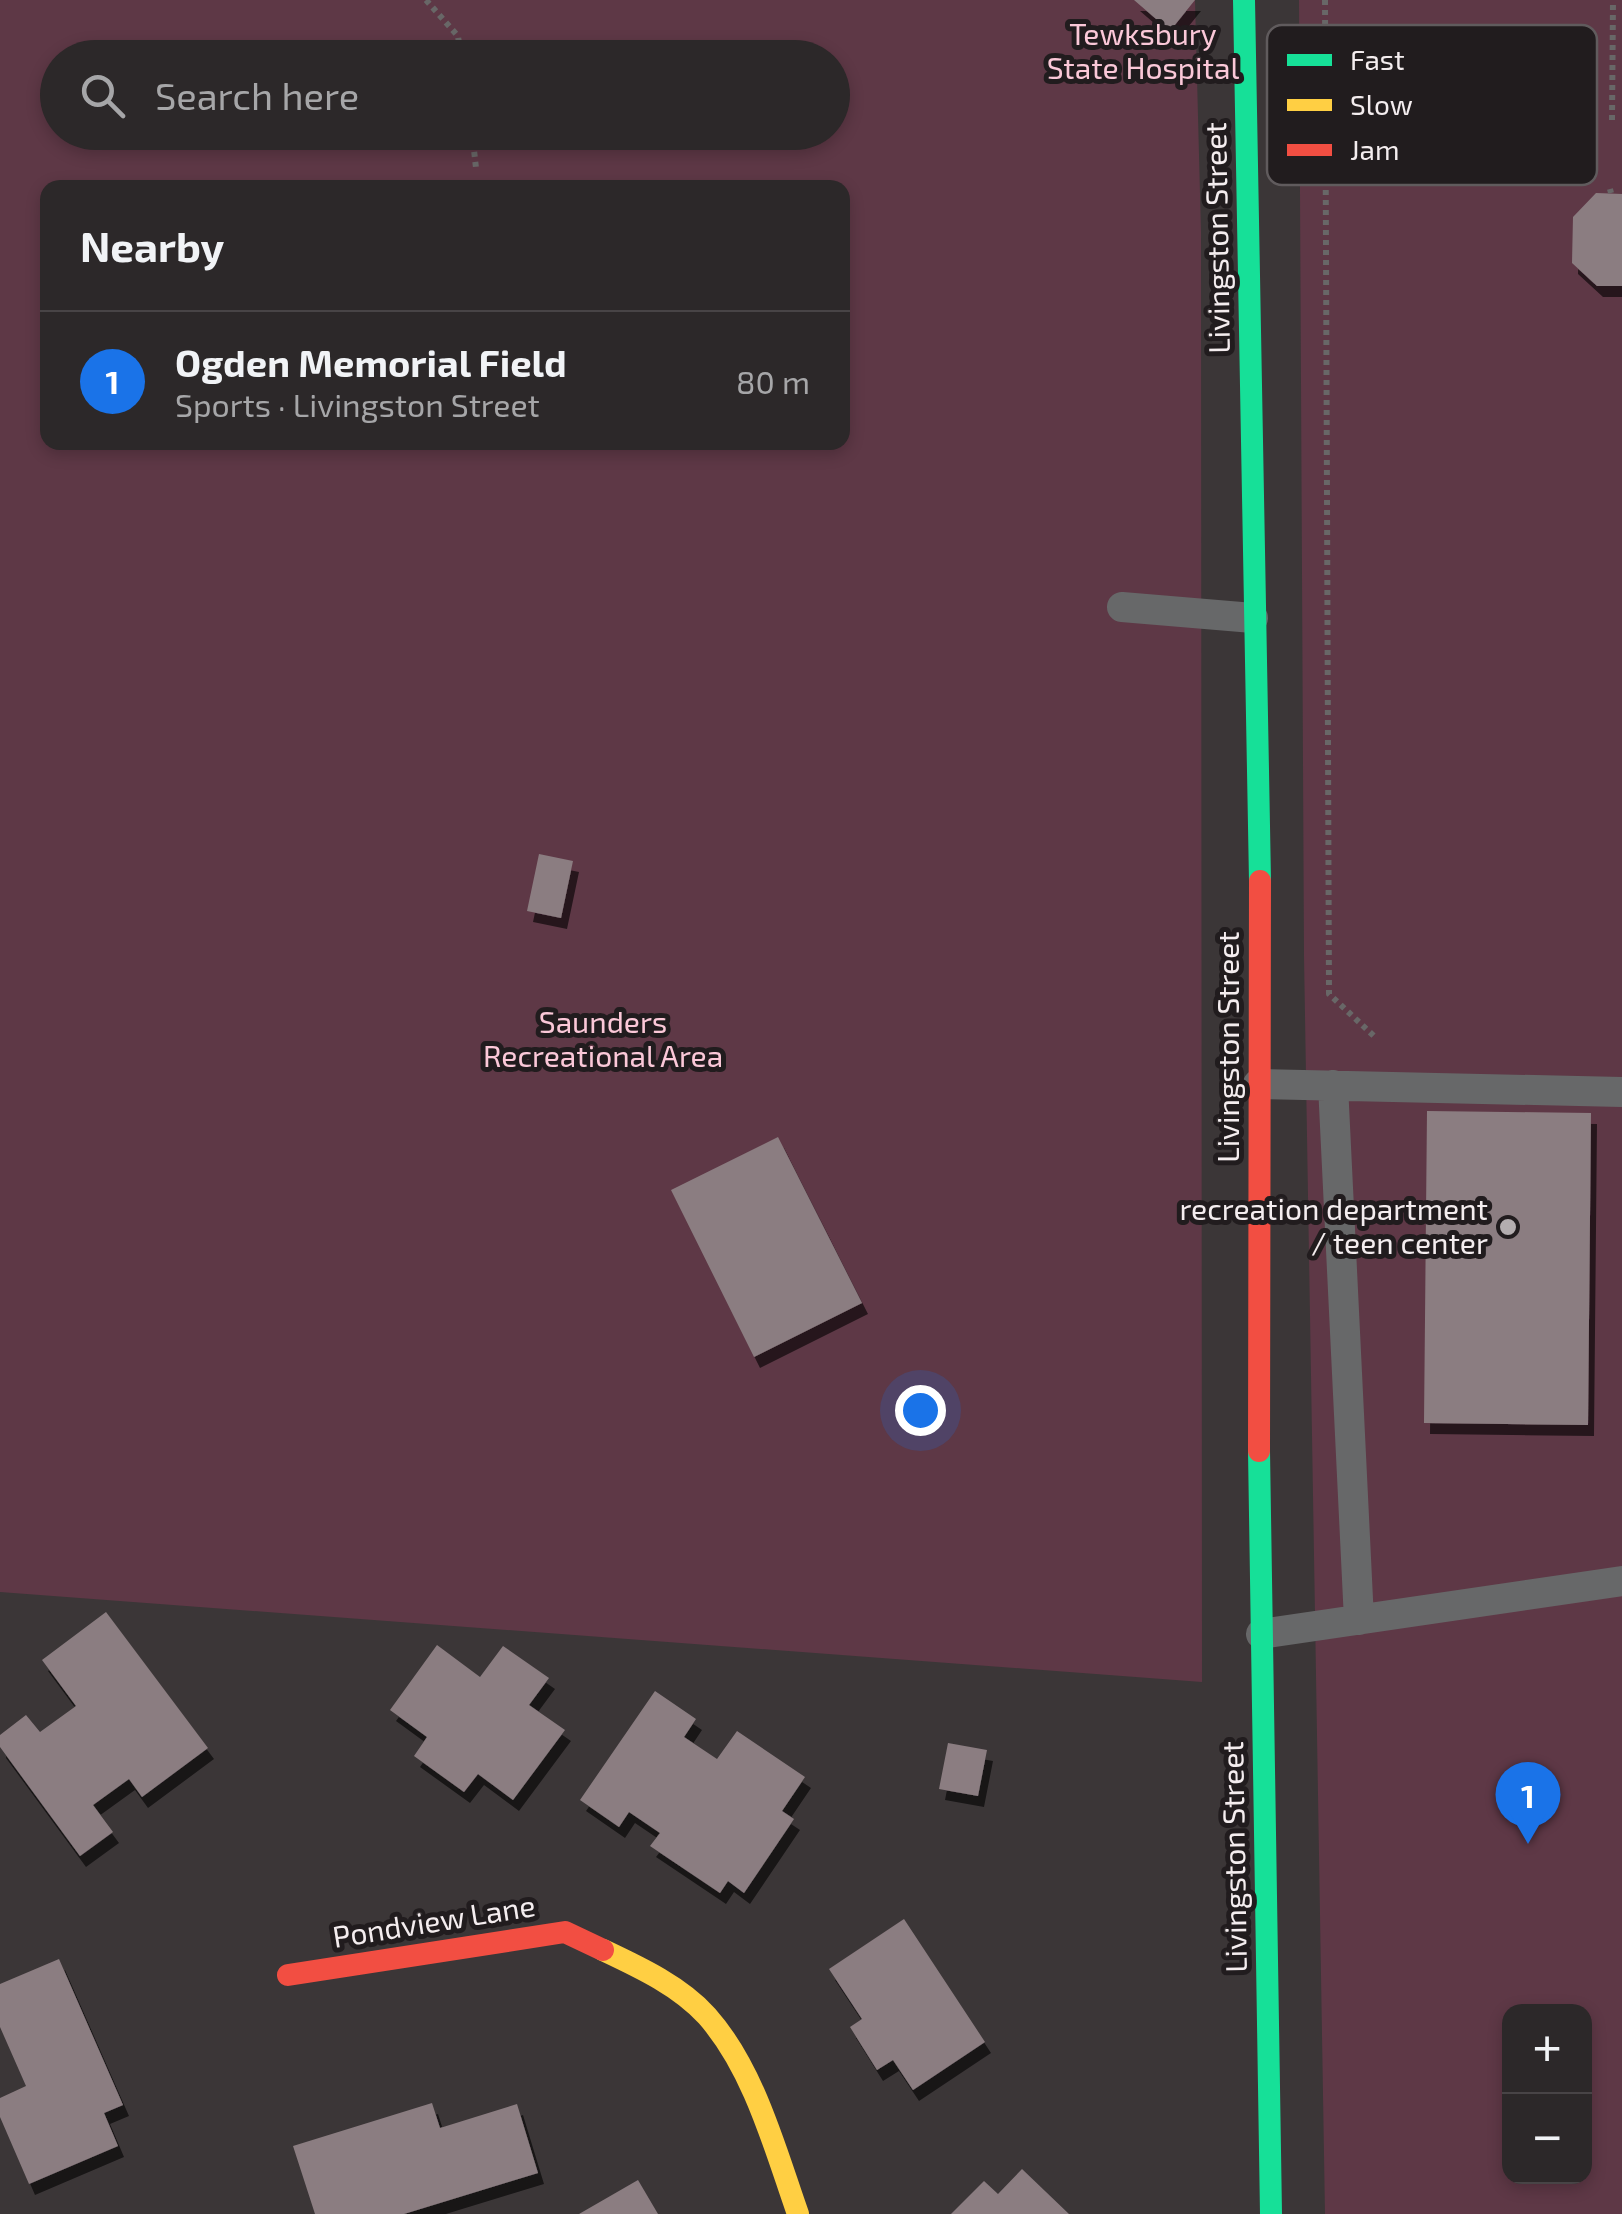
<!DOCTYPE html>
<meta charset="utf-8">
<style>
:root{--surface:#2c2829;--page:#383435;--text:#f1f3f6;--muted:#a6a6a8;--line:#484446;--accent:#1a73e8}
body{margin:0;font-family:"Exo 2",sans-serif;background:var(--page);color:var(--text)}
.controls{position:absolute;right:30px;bottom:30px;display:grid;overflow:hidden;border-radius:20px;box-shadow:0 5px 15px #0003}
.controls button{width:90px;height:90px;display:grid;place-items:center;padding:0;border:0;border-bottom:2px solid var(--line);background:var(--surface);color:var(--text);font:50px sans-serif}
.you{position:absolute;left:920px;top:1410px;width:35px;height:35px;margin:-25px;border:8px solid #fff;border-radius:50%;background:#1a73e8;box-shadow:0 0 0 15px #1a73e833}
.badge{display:grid;place-items:center;width:65px;height:65px;border-radius:50%;background:var(--accent);color:#fff;font-size:32px;font-weight:700}
.pin{position:absolute;translate:-50% -82px;filter:drop-shadow(0 2px 5px #0008)}
.pin::after{content:'';position:absolute;top:52px;width:35px;height:30px;background:inherit;clip-path:polygon(0 0,100% 0,50% 100%)}
.list{margin:0;padding:0;list-style:none}
h2{display:flex;justify-content:space-between;align-items:center;height:130px;margin:0;padding:0 40px;font-size:42px}
h2 small{font-size:32px;font-weight:400;color:var(--muted)}
.list li{display:grid;grid-template-columns:65px 1fr auto;gap:30px;align-items:center;box-sizing:border-box;height:140px;padding:0 40px;border-top:2px solid var(--line)}
.list b{display:block;font-size:38px;white-space:nowrap}
.list p{margin:0;font-size:32px;white-space:nowrap;color:var(--muted)}
.list em{font-size:32px;font-style:normal;color:var(--muted)}
.icon{flex:none;width:55px;height:55px;fill:none;stroke:currentColor;stroke-width:2;stroke-linecap:round;stroke-linejoin:round}
.map{position:relative;flex:none;width:1622px;height:2214px;overflow:hidden}
.search{position:absolute;background:var(--surface);box-shadow:0 5px 15px #0003;left:40px;top:40px;width:810px;height:110px;display:flex;align-items:center;gap:25px;box-sizing:border-box;padding:0 35px;border-radius:55px;color:var(--muted);font-size:38px}
.panel{position:absolute;background:var(--surface);box-shadow:0 5px 15px #0003;left:40px;top:180px;width:810px;height:270px;border-radius:20px}
.map>svg:first-child{display:block}
.green{fill:#5e3846;fill-rule:evenodd}
.building{fill:#8b7d81;filter:url(#shadow)}
.lines{fill:none;stroke-linecap:round;stroke-linejoin:round}
.path{stroke:#686767;stroke-width:6;stroke-dasharray:5 5;stroke-linecap:butt}
.lane{stroke:#676869;stroke-width:30}
.fast{stroke:#16e098;stroke-width:22}
.slow{stroke:#ffcf43;stroke-width:22}
.jam{stroke:#f24e42;stroke-width:22}
.poi-dot{fill:#b3adaf;stroke:#211c1e;stroke-width:4}
.labels{text-anchor:middle;stroke-width:10;stroke-linejoin:round;paint-order:stroke}
.park-label{font-size:30px;fill:#fbc8d8;stroke:#211c1e}
.street-label{font-size:30px;fill:#f4edef;stroke:#211c1e}
.poi-label{font-size:30px;fill:#f4edef;stroke:#211c1e;text-anchor:end}
.key{fill:#211c1e;stroke:#605b5d;stroke-width:2.5}
.key-label{font-size:28px;fill:#f4edef}
</style>
<div class="map">
<svg width="1622" height="2214" viewBox="0 0 1622 2214">
<defs>
<filter id="shadow"><feDropShadow dx="6" dy="11" stdDeviation="0" flood-color="#0009"/></filter>
</defs>
<rect width="100%" height="100%" fill="#3b3637"/>
<path class="green" d="M0,0h1195l6,232 1,1450 -1202,-90zM58,58h774v74h-774zM48,188h794v254h-794z
M1299,0h323v2214h-297l-21,-1258zM1510,2012h74v164h-74z"/>
<path class="building" d="M1134,0h61l-25,31z
M1596,193l26,1v92h-25l-25,-23 1,-46z
M539,854l34,7 -12,57 -34,-7z
M1427,1111l164,2 -3,312 -164,-2z
M778,1137l84,166 -108,54 -83,-167z
M106,1612l102,136 -66,49 -13,-18 -36,26 20,27 -33,24 -80,-109v-12l26,-20 14,17 36,-26 -34,-46z
M437,1645l43,32 23,-31 46,32 -20,27 36,25 -52,70 -35,-26 -14,18 -50,-36 13,-19 -37,-27z
M655,1691l41,28 -12,18 33,22 20,-28 68,46 -23,34 12,8 -50,74 -16,-12 -8,12 -70,-47 10,-13 -31,-21 -10,15 -39,-27z
M948,1743l39,7 -9,46 -39,-7z
M904,1919l81,123 -72,48 -20,-30 -16,10 -27,-43 12,-8 -33,-50z
M59,1959l64,146 -19,8 14,33 -89,38 -29,-67v-19l26,-12 -26,-59v-43z
M432,2103l8,25 77,-24 21,69 -134,41h-89l-22,-68z
M1022,2169l47,45h-118l33,-33 14,13z
M638,2180l20,34h-79z"/>
<g class="lines">
<path class="path" d="M426,0l32,36 3,22
M1325,0l4,994 47,44
M1612,120l1,-120
M472,132l4,36
M1610,189l1,4"/>
<path class="lane" d="M1122,607l131,11
M1258,1084l364,8
M1333,1085l26,535
M1261,1634l361,-53"/>
<path class="fast" d="M1244,0l16,881
M1259,1451l12,763"/>
<path class="slow" d="M603,1950c36,17 77,36 104,66 47,53 68,133 91,198"/>
<path class="jam" d="M1259,1451l1,-570
M288,1975l277,-43 38,18"/>
</g>
<circle class="poi-dot" cx="1508" cy="1227" r="10"/>
<g class="labels">
<g class="park-label">
<text x="1143" y="45">Tewksbury<tspan x="1143" dy="34">State Hospital</tspan></text>
<text x="603" y="1033">Saunders<tspan x="603" dy="34">Recreational Area</tspan></text>
</g>
<g class="street-label">
<text transform="translate(1218 238) rotate(-91)" y="10">Livingston Street</text>
<text transform="translate(1229 1047) rotate(-90)" y="10">Livingston Street</text>
<text transform="translate(1235 1857) rotate(-91)" y="10">Livingston Street</text>
<text transform="translate(434 1922) rotate(-9)" y="10">Pondview Lane</text>
</g>
<g class="poi-label">
<text x="1488" y="1220">recreation department<tspan x="1488" dy="34">/ teen center</tspan></text>
</g>
</g>
<rect x="1267" y="25" width="330" height="160" rx="15" class="key"/>
<rect x="1287" y="54" width="45" height="12" fill="#16e098"/>
<rect x="1287" y="99" width="45" height="12" fill="#ffcf43"/>
<rect x="1287" y="144" width="45" height="12" fill="#f24e42"/>
<g class="key-label">
<text x="1350" y="70">Fast</text>
<text x="1350" y="115">Slow</text>
<text x="1350" y="160">Jam</text>
</g>
</svg>
<div class="controls">
<button>+</button>
<button>−</button>
</div>
<div class="you"></div>
<div class="pin badge" style="left:1528px;top:1844px">1</div>
<div class="search"><svg class="icon" aria-label="search" viewBox="0 0 24 24"><circle cx="10" cy="10" r="6"/><path d="M15 15l6 6"/></svg>Search here</div>
<section class="panel">
<h2>Nearby<small></small></h2>
<ul class="list">
<li><span class="badge">1</span><div><b>Ogden Memorial Field</b><p>Sports · Livingston Street</p></div><em>80 m</em></li>
</ul>
</section>
</div>
